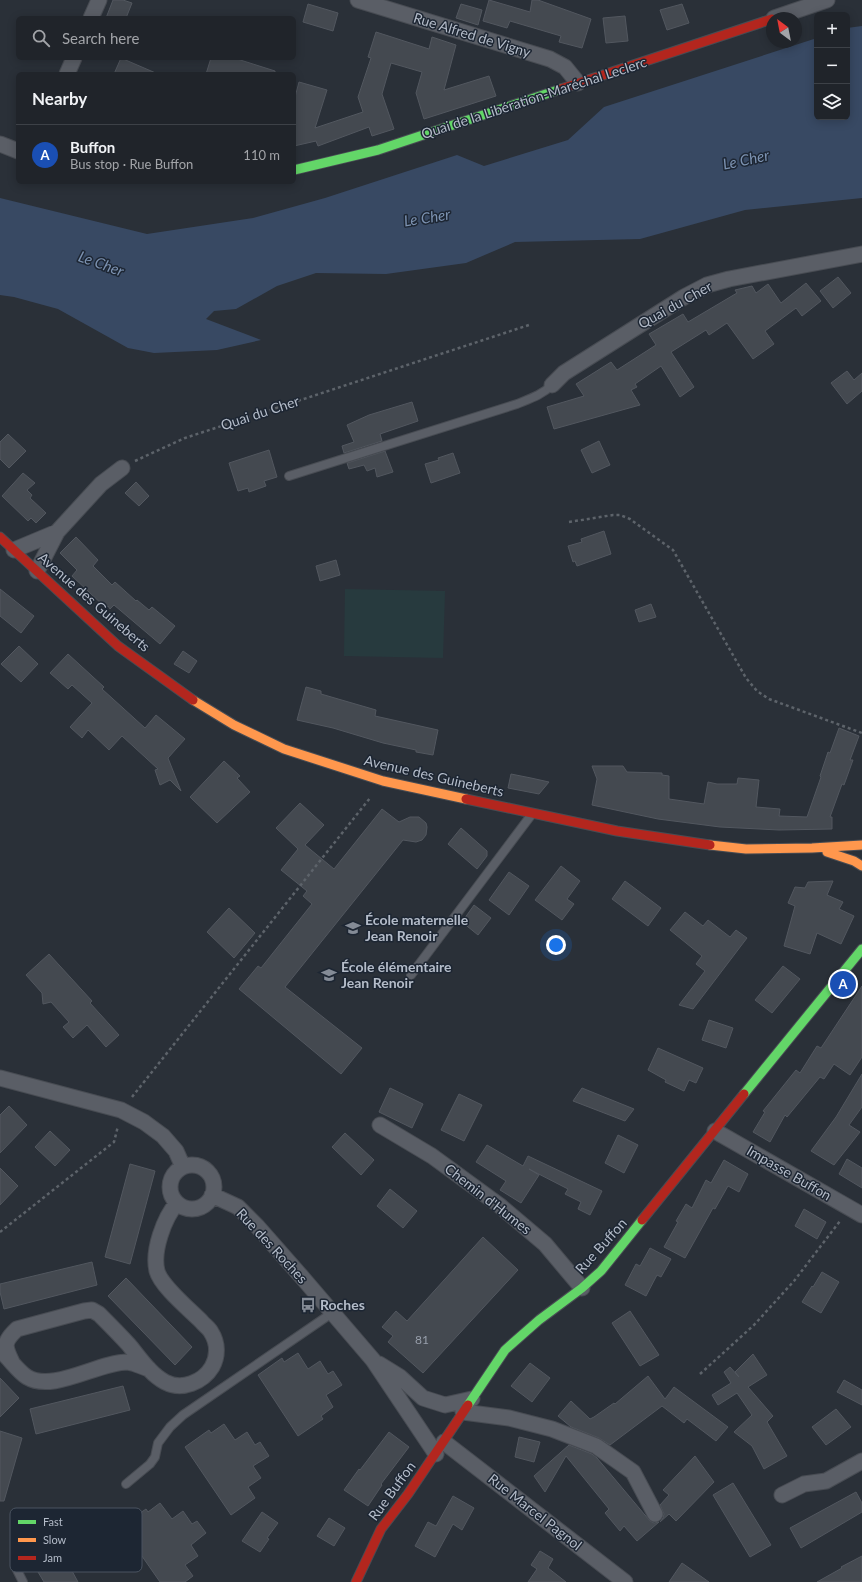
<!DOCTYPE html>
<meta charset="utf-8">
<style>
:root{--surface:#20242a;--page:#282c32;--text:#f1f3f6;--muted:#a2a4a8;--line:#3d4147;--accent:#1a73e8}
body{margin:0;font-family:Lato,sans-serif;background:var(--page);color:var(--text)}
.controls{position:absolute;right:12px;top:12px;display:grid;overflow:hidden;border-radius:6px;box-shadow:0 2px 10px #0003}
.controls button{width:36px;height:36px;display:grid;place-items:center;padding:0;border:0;border-bottom:1px solid var(--line);background:var(--surface);color:var(--text);font:20px sans-serif}
.compass{position:absolute;left:766px;top:12px;width:36px;height:36px;border-radius:50%;background:var(--surface);box-shadow:0 2px 10px #0003;rotate:328deg}
.you{position:absolute;left:556px;top:945px;width:14px;height:14px;margin:-10px;border:3px solid #fff;border-radius:50%;background:#1a73e8;box-shadow:0 0 0 6px #1a73e833}
.badge{display:grid;place-items:center;width:26px;height:26px;border-radius:50%;background:var(--accent);color:#fff;font-size:13px;font-weight:700}
.pin{position:absolute;translate:-50% -50%;border:2px solid #fff;box-shadow:0 1px 4px #0006}
.list{margin:0;padding:0;list-style:none}
h2{display:flex;justify-content:space-between;align-items:center;height:52px;margin:0;padding:0 16px;font-size:17px}
h2 small{font-size:13px;font-weight:400;color:var(--muted)}
.list li{display:grid;grid-template-columns:26px 1fr auto;gap:12px;align-items:center;box-sizing:border-box;height:60px;padding:0 16px;border-top:1px solid var(--line)}
.list b{display:block;font-size:15px;white-space:nowrap}
.list p{margin:0;font-size:13px;white-space:nowrap;color:var(--muted)}
.list em{font-size:13px;font-style:normal;color:var(--muted)}
.icon{flex:none;width:22px;height:22px;fill:none;stroke:currentColor;stroke-width:2;stroke-linecap:round;stroke-linejoin:round}
.map{position:relative;flex:none;width:862px;height:1582px;overflow:hidden}
.search{position:absolute;background:var(--surface);box-shadow:0 2px 10px #0003;left:16px;top:16px;width:280px;height:44px;display:flex;align-items:center;gap:10px;box-sizing:border-box;padding:0 14px;border-radius:6px;color:var(--muted);font-size:15px}
.panel{position:absolute;background:var(--surface);box-shadow:0 2px 10px #0003;left:16px;top:72px;width:280px;height:112px;border-radius:6px}
.map>svg:first-child{display:block}
.green{fill:#273a3e}
.water{fill:#384963}
.building{fill:#444950;stroke:#52575f}
.lines{fill:none;stroke-linecap:round;stroke-linejoin:round}
.lane-casing{stroke:#484c53;stroke-width:10}
.street-casing{stroke:#484c53;stroke-width:17}
.fast-casing{stroke:#484c53;stroke-width:11}
.slow-casing{stroke:#484c53;stroke-width:11}
.jam-casing{stroke:#484c53;stroke-width:11}
.path{stroke:#5d636a;stroke-width:2.5;stroke-dasharray:3 3;stroke-linecap:butt}
.lane{stroke:#5a5e66;stroke-width:8}
.street{stroke:#5a5e66;stroke-width:15}
.fast{stroke:#63d668;stroke-width:9}
.slow{stroke:#ff974d;stroke-width:9}
.jam{stroke:#b3261e;stroke-width:9}
.labels{text-anchor:middle;stroke-width:3;stroke-linejoin:round;paint-order:stroke}
.number-label{font-size:12px;fill:#989fab}
.street-label{font-size:14px;fill:#b4bcc9;stroke:#1d2633}
.poi-label{font-size:14px;font-weight:bold;fill:#b4bcc9;stroke:#1d2633;text-anchor:start}
.water-label{font-size:15px;font-style:italic;fill:#7c92b1;stroke:#1d2633}
.key{fill:#1d2633;stroke:#4a5360;stroke-width:1}
.key-label{font-size:11px;fill:#b4bcc9}
</style>
<div class="map">
<svg width="862" height="1582" viewBox="0 0 862 1582">
<rect width="100%" height="100%" fill="#2a3038"/>
<path class="green" d="M345,589l100,2 -2,67 -99,-2z"/>
<path class="water" d="M862,26v172l-117,12 -105,29 -125,3 -49,21 -80,11 -70,-1 -39,13 -41,23 -22,2 -8,8 55,21 -44,10 -63,3 -26,-5 -70,-39 -44,-12 -14,-2v-97l147,36 106,-16 72,-20 132,-43 27,11 84,-26 36,-33 213,-69v79h30v-89z"/>
<path class="building" d="M113,0h10l9,3 -6,15h-20z
M489,0l41,12 2,-12h6l53,19 -9,29 -23,-6 2,-6 -51,-15 -3,7 -24,-7z
M308,4l30,9 -5,18 -30,-9z
M461,4l21,6 -4,15 -22,-7z
M682,4l7,19 -22,7 -7,-20z
M625,16l3,25 -22,2 -3,-25z
M376,32l53,17 3,-12 24,8 -12,45 45,-14 7,20 -72,23 -8,-26 6,-21 -31,-9 -9,31 12,35 -22,7 -3,-9 -51,19 -2,-5 -22,5v-45l5,-19 28,8 -12,38 48,-16 -5,-15 13,-39 -3,-1z
M121,58l37,16h-44z
M211,58h23l41,13v3h-69z
M838,277l13,16 -18,15 -13,-17z
M806,283l15,18 -19,15 -6,-8 -31,23 9,13 -21,15 -26,-36 -18,12 -3,-5 -35,22 23,35 -14,10 -19,-31 -26,18 2,3 -6,3 9,15 -86,24 -7,-22 37,-11 -8,-12 35,-22 6,8 39,-25 -7,-11 34,-20 5,8 49,-29 -2,-3 17,-4 4,7 12,-9 13,19z
M847,371l7,9 8,-7v18l-15,13 -16,-21z
M412,402l6,19 -38,13 2,7 -38,12 -2,-7 12,-4 -7,-17 22,-10z
M8,434l18,17 -17,17 -9,-9v-17z
M599,441l11,24 -18,8 -11,-23z
M269,450l8,27 -13,4 2,5 -17,6 -1,-4 -10,3 -9,-28z
M385,451l8,21 -16,5 -2,-9 -8,3 -3,-6 -15,4 -2,-6z
M453,453l7,20 -29,10 -6,-19 14,-4 -1,-2z
M23,473l12,10 -8,7 5,5 -2,3 16,15 -10,10 -5,-5 -3,3 -26,-25z
M136,482l13,14 -10,10 -14,-13z
M604,531l7,23 -34,12 -2,-5 -2,1 -5,-16 14,-4 -1,-3z
M76,537l22,23 -5,6 19,19 3,-3 21,19 1,-1 12,10 3,-3 23,19 -15,18 -46,-39 -4,4 -2,-3 -2,2 -34,-32 5,-6 -17,-17z
M336,560l4,15 -20,6 -4,-15z
M0,589l34,27 -13,17 -21,-17z
M651,604l5,13 -17,5 -4,-12z
M19,646l19,18 -17,18 -20,-18z
M183,651l14,10 -8,12 -15,-9z
M68,654l36,33 -2,2 43,39 11,-13 29,24 -17,19 13,33 -11,-11 -10,5 -5,-15 3,-1 -36,-33 -13,14 -21,-20 -6,8 -12,-11 22,-24 -20,-18 -4,4 -18,-16z
M306,687l15,4v3l55,16 -1,6 63,14 -5,25 -17,-3v-2l-33,-7 -50,-15 -36,-8z
M839,728l20,8 -9,24h3l-9,25 -2,-1 -12,33h2v12l-53,1 -59,-3 -62,-8 -66,-14 5,-26 -5,-13h31l4,6 35,1v2l7,1v23l35,5 4,-22 9,2h20l1,-6 21,2 -3,27 24,2 -1,7 28,1 14,-40 -1,-1 8,-24 2,1z
M224,761l16,15 -3,2 13,14 -33,31 -27,-26z
M511,774l20,4 18,4 -10,12 -31,-6z
M300,803l24,22 -19,20 29,24 48,-60 17,13 11,-5h9l7,6 1,4 -1,8 -4,5 -6,2 -13,-2 -118,147 77,61 -21,26 -102,-85 19,-23 3,2 51,-64 -9,-8 4,-5 -26,-21 17,-21 -22,-21z
M461,828l26,23v5l-10,13 -29,-25z
M561,866l19,15 -13,18 7,5 -12,16 -27,-20z
M509,872l20,14 -20,29 -20,-15z
M625,881l36,27 -13,18 -36,-27z
M833,881l-6,14 16,7 -4,7 15,7 -13,28 -24,-11 -7,21 -26,-8 11,-40 -7,-3 7,-16 10,1 3,-6z
M474,905l17,13 -13,17 -16,-13z
M229,908l26,25 -21,25 -27,-26z
M685,912l18,14 5,-6 22,17 6,-7 11,8 -54,71 -14,-4 26,-34 -9,-7 6,-8 -32,-26z
M49,954l43,47 -2,2 29,32 -13,12 -19,-22 -14,13 -10,-11 6,-5 -18,-20 -8,2 -1,-11 -16,-18z
M783,966l17,13 -28,34 -17,-13z
M862,986v71l-12,18 -16,-11 -10,15 -4,-2 -33,40 -2,-2 -15,27 -17,-10 12,-20 -2,-1 33,-41 4,3 17,-27 4,2z
M709,1020l24,8 -7,20 -24,-8z
M658,1048l45,20 -7,15 -7,-3 -5,11 -19,-9 1,-2 -18,-10z
M862,1074v33l-13,18 11,7 -26,33 -23,-14 25,-34z
M390,1088l33,16 -11,24 -33,-16z
M582,1088l52,21 -9,12 -52,-20z
M459,1094l23,11 -18,36 -23,-11z
M9,1106l18,19 -27,28v-38z
M50,1131l20,19 -15,16 -20,-19z
M345,1133l29,27 -13,15 -29,-28z
M618,1135l20,10 -14,28 -19,-10z
M487,1145l36,21 5,-10 74,35 -12,24 -12,-6 3,-7 -16,-8 3,-5 -39,-20 10,6 -18,28 -21,-13 6,-9 -30,-19z
M847,1159l15,9v20l-23,-14z
M724,1160l24,14 -9,18 -11,-6 -13,23 -2,-1 -28,50 -21,-11 14,-25 -2,-1 10,-17 6,4 14,-28 5,3z
M130,1164l25,7 -25,93 -25,-7z
M0,1168l18,18 -18,19z
M390,1189l27,22 -14,17 -26,-22z
M804,1209l22,13 -9,17 -22,-13z
M483,1237l35,33 -95,103 -35,-31 5,-6 -11,-9 14,-16 11,10z
M650,1248l21,11 -10,18 -4,-2 -11,21 -21,-11 11,-21 4,2z
M92,1262l5,23 -93,24 -4,-17v-8z
M822,1272l17,10 -18,31 -19,-11 10,-16 1,1z
M126,1278l66,69 -17,18 -67,-69z
M630,1311l29,44 -19,11 -28,-43z
M298,1353l10,16 12,-8 8,13 5,-3 9,14 -16,10 7,12 -12,9 2,3 -25,17 -40,-61 24,-17 2,4z
M753,1354l14,21 -19,12 25,29 -6,6 20,34 -23,13 -12,-23 -18,-14 18,-17 -15,-22 -19,12 -6,-10 19,-12 -7,-11 6,-5 9,10 -4,-5z
M530,1363l20,15 -18,24 -21,-16z
M648,1376l17,23 9,-12 54,40 -12,14 -29,-22 -3,4 -22,-17 -52,39 -11,-7 -28,-11 -13,-11 13,-15 19,18 4,-2 20,-14 1,1z
M0,1378l19,20 -19,19z
M844,1380l18,10v15l-25,-13z
M123,1386l7,24 -94,24 -6,-25z
M836,1409l15,18 -25,18 -14,-18z
M224,1424l11,16 12,-8 8,13 5,-3 9,14 -16,10 8,12 -13,9 7,11 -24,17 -46,-68 24,-17 2,3z
M0,1431l22,7 -18,63h-4z
M389,1432l20,15 -28,37 1,1 -14,21 -24,-16 15,-21 1,1z
M519,1437l21,5 -6,20 -19,-5z
M569,1445l23,9 5,4 53,63 4,2 5,-1 -22,19 -13,-15 -4,5 -15,-18 4,-4 -43,-53 -21,36 -11,-16z
M695,1456l19,26 -38,39 -7,-7 -9,8 3,-4 1,-4 -4,-9 9,-10 -6,-5z
M733,1483l38,62 -21,12 -37,-62z
M856,1492l6,11v9l-61,36 -11,-20z
M453,1496l21,12 -12,22 -9,-6 -18,33 -20,-11 13,-24 8,4z
M160,1503l12,16 11,-8 9,13 5,-3 9,12 -15,12 7,11 -13,9 8,11 -8,6h-25l-39,-56 25,-17 2,3z
M262,1512l16,11 -11,15 2,1 -9,13 -18,-11z
M329,1518l16,10 -11,18 -17,-10z
M45,1546l3,7 11,-6 19,35h-34l-12,-20 3,-2 -4,-6z
M540,1551l13,8 -5,9 18,14h-38l9,-13 -6,-4z
M862,1556v26h-45l25,-14 -1,-1z
M682,1563l27,19h-40z"/>
<g class="lines">
<g class="lane-casing">
<path id="lane" d="M289,476l228,-72c12,-5 25,-9 35,-19
M411,975l121,-161
M126,1484l24,-20 5,-7 3,-14 12,-16 13,-12 149,-102
M17,1570l6,12"/>
</g>
<g class="street-casing">
<path id="street" d="M358,0l192,59 15,8 13,16
M91,18l8,-18
M774,18l53,-18
M67,74l7,-16
M0,144l18,7
M552,385l12,-12 120,-76 23,-12 22,-6 133,-25
M14,550l43,-18
M37,571l20,-39 44,-48 21,-16
M0,1078l121,32 23,12 19,14 13,15 7,16
M380,1125l52,31 67,49 46,39 37,44
M715,1131l147,84
M170 1187a22 22 0 1 1 44 0a22 22 0 1 1-44 0Z
M212,1195l26,12 19,19 44,50 72,84 63,94
M5,1355c7,7 14,17 22,22 26,16 71,-15 101,-15 7,1 14,5 21,7
M12,1362c-8,-16 -9,-20 5,-33l67,-18 8,-1 7,4c10,10 20,20 30,31 10,12 21,29 36,37 17,9 38,0 47,-15 6,-11 6,-24 -1,-35 -2,-4 -7,-7 -10,-11 -12,-12 -40,-35 -44,-50 -5,-20 7,-53 20,-68
M379,1364l21,13 23,21 22,7 27,-6
M463,1412l46,6 43,11 44,17 37,26 22,42
M444,1442l181,140
M782,1495l22,-11 22,-3 36,-20"/>
</g>
<g class="fast-casing">
<path id="fast" d="M294,170l84,-20 183,-61
M744,1094l118,-145
M468,1405l37,-55 34,-30 43,-32 19,-17 41,-51"/>
</g>
<g class="slow-casing">
<path id="slow" d="M193,700l41,25 50,24 99,32 83,18
M710,845l36,4 66,-1 50,-3
M827,852l27,9 8,5"/>
</g>
<g class="jam-casing">
<path id="jam" d="M561,89l211,-70
M0,537l118,109 75,54
M466,799l151,32 93,14
M642,1220l102,-126
M356,1582l25,-53 27,-35 60,-89"/>
</g>
<path class="path" d="M135,461l50,-23 344,-113
M569,522l44,-7h7l10,4 43,31 73,128 11,13 12,8 93,34
M132,1097l238,-299
M0,1232l114,-90 4,-16
M700,1374l54,-49 40,-44 46,-60"/>
<use href="#lane" class="lane"/>
<use href="#street" class="street"/>
<use href="#fast" class="fast"/>
<use href="#slow" class="slow"/>
<use href="#jam" class="jam"/>
</g>
<defs>
<g id="school-bare" transform="scale(1.2)"><path d="M0-5L7-2L0 1L-7-2ZM-4 1L0 2.5L4 1V4Q0 6-4 4Z" fill="#848b96" stroke="#1d2633" stroke-width="2.5" paint-order="stroke"/></g>
<g id="bus-bare" transform="scale(1.2)"><path d="M-5-6H5V4H4V6H2V4H-2V6H-4V4H-5ZM-3.5-4V0h7V-4ZM-3.5 1.2v1.5H-2V1.2ZM2 1.2v1.5H3.5V1.2Z" fill="#848b96" stroke="#1d2633" stroke-width="2.5" paint-order="stroke"/></g>
</defs>
<g fill-rule="evenodd">
<use href="#school-bare" x="353" y="928"/>
<use href="#school-bare" x="329" y="975"/>
<use href="#bus-bare" x="308" y="1305"/>
</g>
<g class="labels">
<g class="number-label">
<text x="422" y="1344">81</text>
</g>
<g class="street-label">
<text transform="translate(472 35) rotate(17)" y="5">Rue Alfred de Vigny</text>
<text transform="translate(534 98) rotate(-18)" y="5">Quai de la Libération-Maréchal Leclerc</text>
<text transform="translate(675 305) rotate(-29)" y="5">Quai du Cher</text>
<text transform="translate(260 413) rotate(-18)" y="5">Quai du Cher</text>
<text transform="translate(94 602) rotate(41)" y="5">Avenue des Guineberts</text>
<text transform="translate(434 776) rotate(13)" y="5">Avenue des Guineberts</text>
<text transform="translate(789 1173) rotate(30)" y="5">Impasse Buffon</text>
<text transform="translate(488 1199) rotate(38)" y="5">Chemin d'Humes</text>
<text transform="translate(272 1246) rotate(47)" y="5">Rue des Roches</text>
<text transform="translate(601 1246) rotate(-48)" y="5">Rue Buffon</text>
<text transform="translate(392 1491) rotate(-54)" y="5">Rue Buffon</text>
<text transform="translate(535 1512) rotate(38)" y="5">Rue Marcel Pagnol</text>
</g>
<g class="poi-label">
<text x="365" y="925">École maternelle<tspan x="365" dy="16">Jean Renoir</tspan></text>
<text x="341" y="972">École élémentaire<tspan x="341" dy="16">Jean Renoir</tspan></text>
<text x="320" y="1310">Roches</text>
</g>
<g class="water-label">
<text transform="translate(746 160) rotate(-12)" y="5">Le Cher</text>
<text transform="translate(427 218) rotate(-9)" y="5">Le Cher</text>
<text transform="translate(101 264) rotate(20)" y="5">Le Cher</text>
</g>
</g>
<rect x="10" y="1508" width="132" height="64" rx="6" class="key"/>
<rect x="18" y="1520" width="18" height="4" fill="#63d668"/>
<rect x="18" y="1538" width="18" height="4" fill="#ff974d"/>
<rect x="18" y="1556" width="18" height="4" fill="#b3261e"/>
<g class="key-label">
<text x="43" y="1526">Fast</text>
<text x="43" y="1544">Slow</text>
<text x="43" y="1562">Jam</text>
</g>
</svg>
<div class="controls">
<button>+</button>
<button>−</button>
<button><svg class="icon" aria-label="layers" viewBox="0 0 24 24"><path d="M12 4l9 5-9 5-9-5zM3 14l9 5 9-5"/></svg></button>
</div>
<svg class="compass" viewBox="-18 -18 36 36"><path d="M0-13l5 13h-10z" fill="#e53935"/><path d="M0 13l5-13h-10z" fill="#a2a4a8"/></svg>
<div class="you"></div>
<div class="pin badge" style="left:843px;top:984px;background:#1a4fb4">A</div>
<div class="search"><svg class="icon" aria-label="search" viewBox="0 0 24 24"><circle cx="10" cy="10" r="6"/><path d="M15 15l6 6"/></svg>Search here</div>
<section class="panel">
<h2>Nearby<small></small></h2>
<ul class="list">
<li><span class="badge" style="background:#1a4fb4">A</span><div><b>Buffon</b><p>Bus stop · Rue Buffon</p></div><em>110 m</em></li>
</ul>
</section>
</div>
